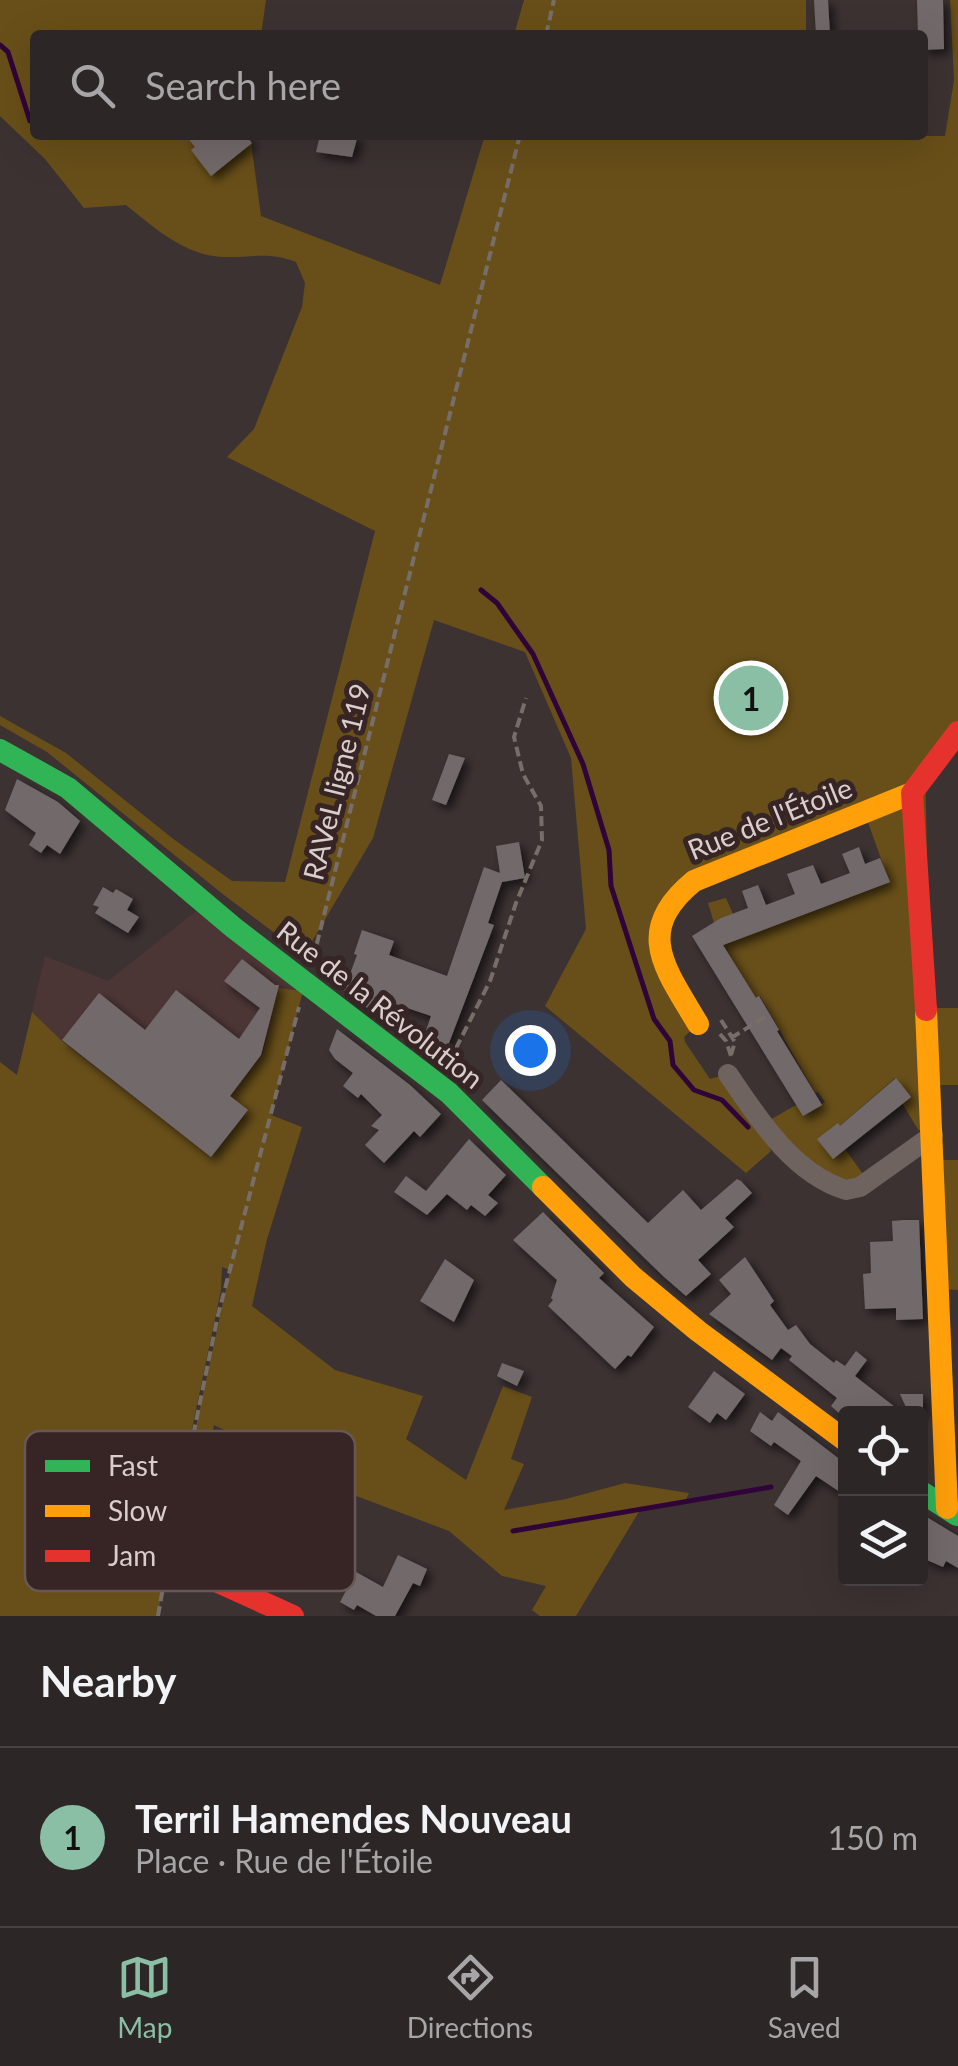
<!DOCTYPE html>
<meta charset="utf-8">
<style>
:root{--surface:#2d2626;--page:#393232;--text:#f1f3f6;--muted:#a7a5a7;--line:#484343;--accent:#8abfa5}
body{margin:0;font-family:Lato,sans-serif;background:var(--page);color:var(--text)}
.controls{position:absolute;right:30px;bottom:30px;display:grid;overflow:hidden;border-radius:10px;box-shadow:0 10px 40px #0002}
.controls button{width:90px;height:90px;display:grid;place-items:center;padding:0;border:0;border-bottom:2px solid var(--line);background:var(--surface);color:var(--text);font:50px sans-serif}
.you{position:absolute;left:530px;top:1050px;width:35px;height:35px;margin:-25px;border:8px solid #fff;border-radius:50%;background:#1a73e8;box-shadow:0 0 0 15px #1a73e833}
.badge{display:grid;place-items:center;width:65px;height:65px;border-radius:50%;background:var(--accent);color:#111;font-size:32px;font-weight:700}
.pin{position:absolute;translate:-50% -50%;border:5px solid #fff;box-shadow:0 2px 10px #0006}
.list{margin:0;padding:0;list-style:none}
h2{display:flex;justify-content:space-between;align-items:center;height:130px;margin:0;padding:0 40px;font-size:42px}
h2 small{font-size:32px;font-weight:400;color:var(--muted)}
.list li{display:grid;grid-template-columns:65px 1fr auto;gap:30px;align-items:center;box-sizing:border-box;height:180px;padding:0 40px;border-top:2px solid var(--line)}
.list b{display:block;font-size:38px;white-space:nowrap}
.list p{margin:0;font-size:32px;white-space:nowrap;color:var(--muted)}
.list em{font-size:32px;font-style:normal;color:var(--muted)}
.icon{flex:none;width:55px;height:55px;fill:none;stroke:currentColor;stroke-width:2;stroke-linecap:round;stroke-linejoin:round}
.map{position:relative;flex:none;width:958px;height:1616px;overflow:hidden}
.search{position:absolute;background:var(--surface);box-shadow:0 10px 40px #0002;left:30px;right:30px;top:30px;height:110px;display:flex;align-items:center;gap:25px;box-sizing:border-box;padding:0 35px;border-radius:10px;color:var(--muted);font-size:38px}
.sheet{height:310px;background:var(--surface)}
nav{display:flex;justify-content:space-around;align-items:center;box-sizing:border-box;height:140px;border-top:2px solid var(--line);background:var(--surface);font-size:28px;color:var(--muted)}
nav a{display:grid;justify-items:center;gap:5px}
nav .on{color:var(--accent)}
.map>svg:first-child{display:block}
.built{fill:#4c3535}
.green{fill:#684f19}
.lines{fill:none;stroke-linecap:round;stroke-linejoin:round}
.stream{stroke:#310439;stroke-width:5}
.building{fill:#72696b;filter:url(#shadow)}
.path{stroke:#776e6a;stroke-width:4;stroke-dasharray:10 5;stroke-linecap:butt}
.street{stroke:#6e635e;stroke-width:20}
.fast{stroke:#30b455;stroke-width:22}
.slow{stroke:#ff9f0a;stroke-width:22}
.jam{stroke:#e5322d;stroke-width:22}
.labels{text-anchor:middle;stroke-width:10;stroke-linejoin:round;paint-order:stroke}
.street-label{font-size:28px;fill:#dacecd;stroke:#362524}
.key{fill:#362524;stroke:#675857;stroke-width:2.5}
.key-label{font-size:28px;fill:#dacecd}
</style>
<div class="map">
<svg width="958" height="1616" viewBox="0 0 958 1616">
<defs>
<filter id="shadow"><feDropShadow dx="5" dy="5" stdDeviation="5" flood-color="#0009"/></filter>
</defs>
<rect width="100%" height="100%" fill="#3c3232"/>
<path class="built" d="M200,908l103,83 -25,-3 -16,67 -31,40 18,16 -38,46 -149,-116 -30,-29 13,-56 63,25z"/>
<path class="green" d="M0,0h266l-5,35h-226v100h215l11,81 179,69 45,-150 460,1 9,-56 -4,-80h8v744l-33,22 8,351 -14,14 -17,-28 8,-7 -15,-18 -55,48 -22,12 27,11 20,28 -21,7 -44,-29 -30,-35 26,-15 8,11 21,-14 -7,-10 -3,1 -55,-97 -4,2 -38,-62 -10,-33 18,-5 7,16 156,-33 -24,-67 -135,52 -72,54 40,104 -14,13 1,5 25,37 18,-5 26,37 17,40 -25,22 -201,-167 41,-77 -15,-171 -46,-106 -91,-32 -61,218 -69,117 -80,-60 -177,-143 -47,-27v-9l66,37 106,85 60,43 53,1 90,-351 -148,-74 27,-28 48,-122 3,-24 -9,-21c-28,-11 -43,-4 -72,-5 -39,-1 -69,-29 -98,-52l-42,3 -39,-49 -45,-43z
M524,0h282v35h-292z
M278,988l25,3 -32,124 31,12 -35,112 -15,67 83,64 88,26 -17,43 60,41 37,-94 29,11 -21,62 13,5 -20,46 62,-11 59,-16 64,10 -4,9 -45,8 -64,106h-36l-8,-6 14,-24 -44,-10 -53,-45 -119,-45 -31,-20 10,-16 -30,-18 -11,19 -54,-26 -28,123 -15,-6 59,-272 -8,-3 -1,23 -54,258 -9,68h-158v-554l17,13 15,-63 30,29 149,116 37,-46 -18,-15 32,-41z
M930,1008h28v77h-23z
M941,1160h17v130l-12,-1z"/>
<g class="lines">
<path class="stream" d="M0,45l8,7 22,69
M481,590l16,13 36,51 50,110 26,86 2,36 43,133 16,22 3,24 21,25 28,10 26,27
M513,1531l258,-44"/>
</g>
<path class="building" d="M814,0h14l2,35h-14z
M917,0h26l1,49 -21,1v-15h-5z
M186,135h59l7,8 -41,33 -20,-26 4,-3z
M320,135h38l-6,22 -36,-5z
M449,754l16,4 -19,47 -14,-5z
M17,779l41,23 22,19 -20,33 -13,-9 -6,8 -12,-8 7,-12 -31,-23z
M519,842l6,36 -23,4 -14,41 6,2 -53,139 -12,-9 4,-9 -11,-4 9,-26 -56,-19 -4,14 -27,-21 13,-35 -3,-1 8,-24 32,11 -5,14 58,21 37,-109 16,6 -4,-27z
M859,847l6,17 15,-6 10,24 -167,63 33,53 3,-2 20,34 -2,1 45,74 -19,11 -111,-180 29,-18 27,-10 -6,-17 16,-6 8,20 29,-11 -8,-20 26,-9 8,19 29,-11 -8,-19z
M103,887l10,6 3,-4 17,10 -6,11 12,7 -11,16 -33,-20 4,-6 -6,-2z
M242,959l33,26h4l-18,70 -31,41 18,14 -37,47 -149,-117 37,-47 46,37 31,-40 63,49 21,-31 -36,-27z
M337,1029l73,56 31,29 -21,23 -6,-6 -30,32 -19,-18 14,-15 -8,-4 11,-11 -21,-21 -3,4 -15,-12 10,-13 -18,-14 -6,-9z
M896,1078l15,19 -78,62 -16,-20 21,-16 2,3z
M501,1080l147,143 35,-33 18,20 36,-31 4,2 11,12 -27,25 9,9 -36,33 13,14 -25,22 -23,-20 -181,-176z
M469,1139l37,36 -18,20 10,8 -13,13 -14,-11 -4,5 -20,-16 -20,21 -33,-23 12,-16 20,15z
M543,1212l61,61 -5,5 55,49 -23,30 -3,-2 -13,14 -67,-63 5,-6 -2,-2 6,-18 -44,-40z
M903,1220h16l4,99 -27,1v-12l-31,1 -2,-35 8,-1 -1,-31 23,-1 -1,-20z
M745,1257l29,44 -4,4 18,25 8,-5 14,19 24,19 2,-3 9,6 11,-15 11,9 -12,16 49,38h-64l-9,-8 6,-8 -48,-38 3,-4 -11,-8 -9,12 -63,-46 22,-20 -12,-14z
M445,1259l29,21 -20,42 -34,-21z
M502,1363l22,8 -7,15 -20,-10z
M714,1371l31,23 -19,26 -9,-7 -7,10 -22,-16z
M900,1394h23v20h-14z
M760,1412l12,9 6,-9 68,52v32l-30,-20 -28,39 -14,-10 27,-44 -27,-19 -3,4 -21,-15z
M920,1513l38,23v32l-12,-7 -3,6 -23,-10z
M398,1555l29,14 -7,17 -7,-3 -18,33h-19l-19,-11 -3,5 -14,-8 16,-30 27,15z"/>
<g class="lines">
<path class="path" d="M546,35l8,-35
M313,959l207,-824
M721,1020l14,22 -4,13
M720,1034l6,7 5,15
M731,1038l37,-23
M449,1062l41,-81 26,-78 26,-63 -1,-34 -18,-32 -9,-37 12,-39
M169,1552l49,-237 81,-308
M158,1616l7,-40"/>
<path class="street" d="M728,1074c30,44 64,99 118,116l14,-3 73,-52"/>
<path class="fast" d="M0,750l68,38 166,140 215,165 94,94
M920,1491l37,24"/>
<path class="slow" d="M926,1010l21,498
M698,1024c-33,-56 -65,-93 -4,-143l218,-88
M543,1187l90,90 65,54 148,110"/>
<path class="jam" d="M926,1010l-14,-217 46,-61
M185,1567l108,49"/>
</g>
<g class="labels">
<g class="street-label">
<text transform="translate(337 782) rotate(-76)" y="10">RAVeL ligne 119</text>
<text transform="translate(770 819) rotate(-22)" y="10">Rue de l'Étoile</text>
<text transform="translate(380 1005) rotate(38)" y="10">Rue de la Révolution</text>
</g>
</g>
<rect x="25" y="1431" width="330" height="160" rx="15" class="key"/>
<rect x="45" y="1460" width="45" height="12" fill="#30b455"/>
<rect x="45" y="1505" width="45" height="12" fill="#ff9f0a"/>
<rect x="45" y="1550" width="45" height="12" fill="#e5322d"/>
<g class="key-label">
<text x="108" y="1476">Fast</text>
<text x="108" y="1521">Slow</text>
<text x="108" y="1566">Jam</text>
</g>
</svg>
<div class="controls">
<button><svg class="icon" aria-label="locate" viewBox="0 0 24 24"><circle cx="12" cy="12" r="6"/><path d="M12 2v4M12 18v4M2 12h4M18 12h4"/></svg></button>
<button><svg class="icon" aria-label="layers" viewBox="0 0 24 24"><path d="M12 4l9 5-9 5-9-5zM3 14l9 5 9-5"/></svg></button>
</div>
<div class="you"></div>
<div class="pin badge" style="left:751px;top:698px">1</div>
<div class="search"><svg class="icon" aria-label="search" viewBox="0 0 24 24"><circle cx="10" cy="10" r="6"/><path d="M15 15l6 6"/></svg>Search here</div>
</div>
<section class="sheet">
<h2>Nearby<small></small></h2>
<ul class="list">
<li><span class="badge">1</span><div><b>Terril Hamendes Nouveau</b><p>Place · Rue de l'Étoile</p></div><em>150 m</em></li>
</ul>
</section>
<nav>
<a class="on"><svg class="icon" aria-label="map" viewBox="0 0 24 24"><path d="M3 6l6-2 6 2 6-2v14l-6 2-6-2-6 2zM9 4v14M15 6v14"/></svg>Map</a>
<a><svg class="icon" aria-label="directions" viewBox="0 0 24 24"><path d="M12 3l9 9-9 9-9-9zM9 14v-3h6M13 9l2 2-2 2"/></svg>Directions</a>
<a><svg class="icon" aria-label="saved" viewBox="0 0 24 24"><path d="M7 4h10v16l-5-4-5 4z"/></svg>Saved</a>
</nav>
